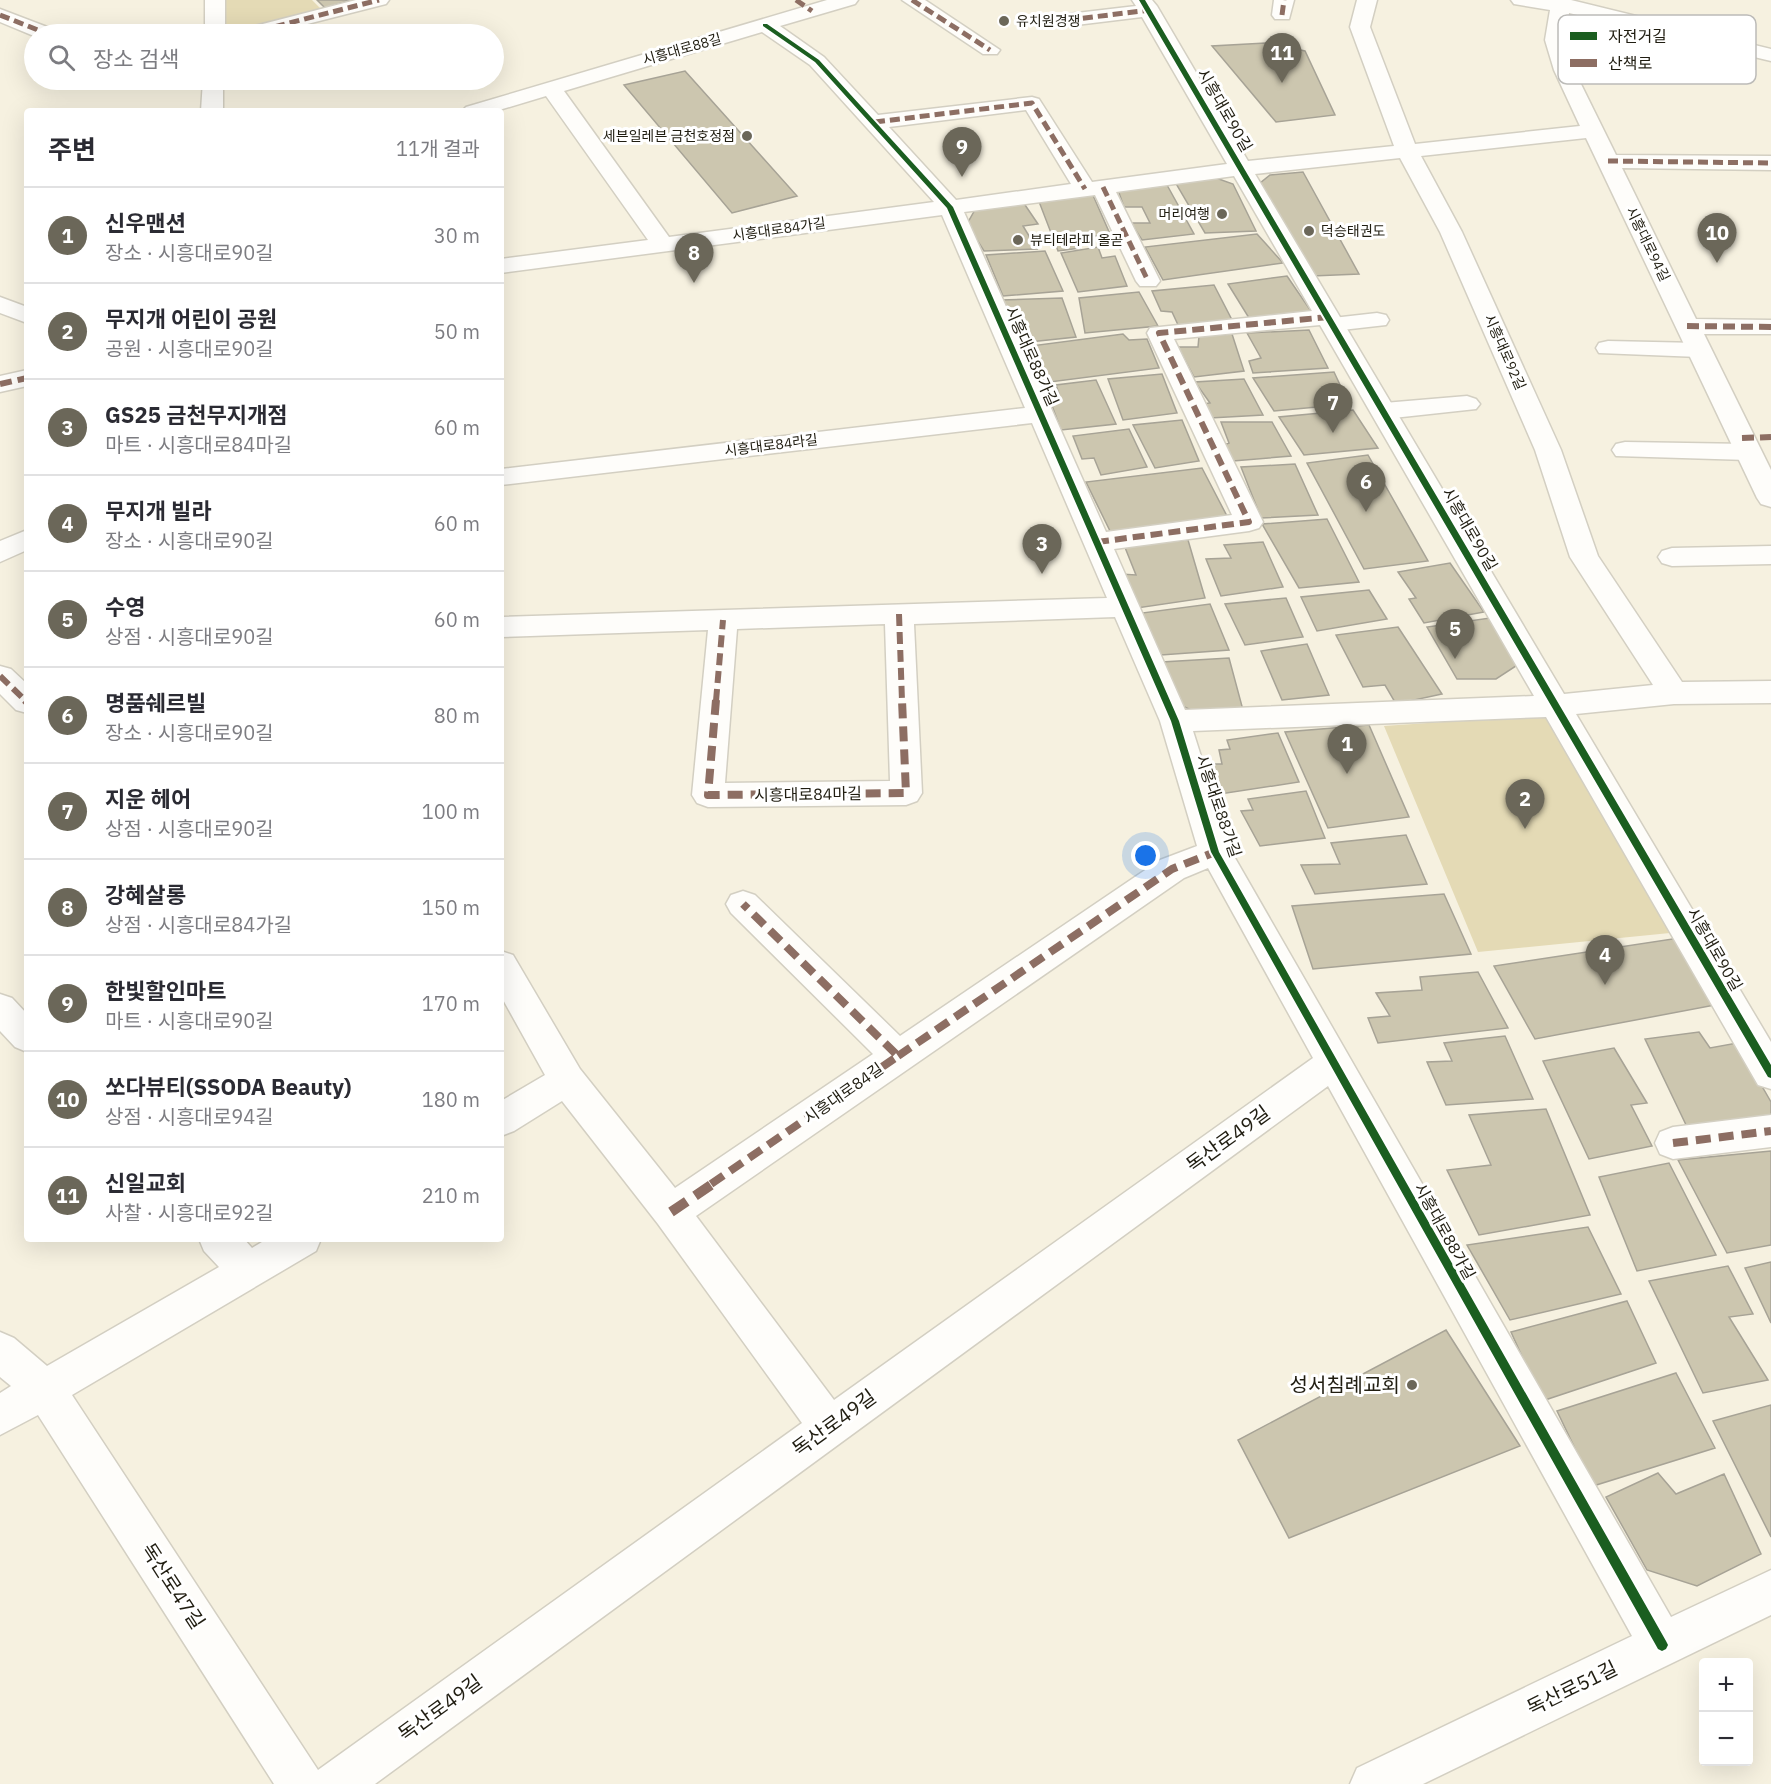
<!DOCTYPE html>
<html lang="ko">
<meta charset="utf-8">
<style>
:root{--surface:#fff;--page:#f7f7f7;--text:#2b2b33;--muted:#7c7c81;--line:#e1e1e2;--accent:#6b6759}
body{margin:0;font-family:"IBM Plex Sans","Noto Sans KR",sans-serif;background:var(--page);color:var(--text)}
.controls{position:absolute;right:18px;bottom:18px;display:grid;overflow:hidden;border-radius:6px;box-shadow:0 6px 24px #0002}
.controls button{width:54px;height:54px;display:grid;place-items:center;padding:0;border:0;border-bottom:2px solid var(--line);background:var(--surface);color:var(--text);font:30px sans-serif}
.you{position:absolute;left:1146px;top:856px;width:21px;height:21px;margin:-15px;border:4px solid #fff;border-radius:50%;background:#1a73e8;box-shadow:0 0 0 9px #1a73e833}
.badge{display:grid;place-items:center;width:39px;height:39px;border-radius:50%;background:var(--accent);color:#fff;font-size:20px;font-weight:700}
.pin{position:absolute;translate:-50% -50px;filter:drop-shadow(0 2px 3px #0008)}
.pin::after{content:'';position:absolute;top:32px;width:21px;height:18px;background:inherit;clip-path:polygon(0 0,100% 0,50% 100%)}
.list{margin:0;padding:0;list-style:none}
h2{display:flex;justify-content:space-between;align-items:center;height:78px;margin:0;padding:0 24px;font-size:26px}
h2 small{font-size:20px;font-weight:400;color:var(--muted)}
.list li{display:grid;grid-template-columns:39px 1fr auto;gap:18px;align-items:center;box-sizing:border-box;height:96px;padding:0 24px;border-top:2px solid var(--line)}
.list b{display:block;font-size:22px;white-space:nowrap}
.list p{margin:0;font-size:20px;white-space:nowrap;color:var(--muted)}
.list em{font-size:20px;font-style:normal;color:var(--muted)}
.icon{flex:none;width:33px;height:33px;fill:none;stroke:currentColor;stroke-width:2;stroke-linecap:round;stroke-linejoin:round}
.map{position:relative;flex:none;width:1771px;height:1784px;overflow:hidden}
.search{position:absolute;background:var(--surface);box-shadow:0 6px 24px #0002;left:24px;top:24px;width:480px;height:66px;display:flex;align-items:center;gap:15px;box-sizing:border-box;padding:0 21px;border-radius:33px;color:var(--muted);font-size:22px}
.panel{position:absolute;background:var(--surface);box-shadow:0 6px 24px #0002;left:24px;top:108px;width:480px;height:1134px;border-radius:6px}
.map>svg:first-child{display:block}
.green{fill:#e4dab5}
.building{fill:#ccc6af;stroke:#a7a396;stroke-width:1.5}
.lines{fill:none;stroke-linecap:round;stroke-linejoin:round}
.lane-casing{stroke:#d3cfc2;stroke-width:3}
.street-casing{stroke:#d3cfc2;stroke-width:3}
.lane{fill:#fefdfa;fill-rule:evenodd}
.street{fill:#fefdfa;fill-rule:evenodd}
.quiet-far3{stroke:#8d6e63;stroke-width:5;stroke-dasharray:10 5;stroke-linecap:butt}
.quiet-far2{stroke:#8d6e63;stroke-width:6;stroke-dasharray:12 6;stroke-linecap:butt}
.quiet-far1{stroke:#8d6e63;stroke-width:8;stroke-dasharray:15 8;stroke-linecap:butt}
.quiet{stroke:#8d6e63;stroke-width:10;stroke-dasharray:19 10;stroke-linecap:butt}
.cycleway-casing{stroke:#fff;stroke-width:4}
.cycleway{fill:#1b5e20;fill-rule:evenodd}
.poi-dot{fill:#6b6759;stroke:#fff;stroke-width:2}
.labels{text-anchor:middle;stroke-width:6;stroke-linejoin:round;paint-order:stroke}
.far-poi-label{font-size:14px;fill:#201d11;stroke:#fff;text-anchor:start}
.far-street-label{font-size:14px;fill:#201d11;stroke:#fff}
.street-label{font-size:16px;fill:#201d11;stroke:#fff}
.near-street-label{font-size:20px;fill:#201d11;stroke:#fff}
.near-poi-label{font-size:20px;fill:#201d11;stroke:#fff;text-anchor:end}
.key{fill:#fff;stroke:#bcbbb8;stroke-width:1.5}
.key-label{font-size:16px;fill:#201d11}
</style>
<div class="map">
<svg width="1771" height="1784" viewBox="0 0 1771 1784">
<rect width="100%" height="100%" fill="#f6f1e0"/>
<path class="green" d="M226,0h86l9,9 -87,25h-10z
M1560,714l120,218 -202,20 -94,-226z"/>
<path class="building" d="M317,0h34l-26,8z
M1266,43l39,8 30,64 -59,7 -64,-76z
M685,71l112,125 -65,17 -108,-128z
M1303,172l56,102 -47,2 -58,-88 16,-13z
M1216,178l17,6 23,47 -51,2 -30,-51z
M1167,185l27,49 -52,6 -11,-17h19l-8,-16h-18l-6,-17z
M1092,193l18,41 -30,4v10l-22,3 -20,-52z
M1023,202l15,22 -15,2 14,23 -53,2 -17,-27 9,-16z
M1257,234l26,29 -120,17 -18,-33z
M1098,247l4,11 13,-2 12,30 -49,6 -17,-39z
M1045,251l18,40 -60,5 -17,-41z
M1287,276l26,38 -64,4 -21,-34z
M1214,285l18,35 -53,7 -7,-15 -11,-1 -9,-20z
M1139,292l19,34 -73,7 -6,-35z
M1062,298l14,39 -56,6 -19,-43z
M1309,330l19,38 -75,5 -4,-12 12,-3 -14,-25z
M1123,334l6,6 18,-1 12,29 -117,15 -19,-36z
M1232,334l12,37 -50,6 -16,-30h20l1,-11z
M1334,372l15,32 -75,7 -21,-33z
M1162,374l15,39 -54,7 -15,-41z
M1244,379l19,36 -53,3 -8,-14 8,-1 -15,-21z
M1096,380l20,44 -55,6 -13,-35 11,-1 -3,-9z
M1353,410l25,38 -74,7 -25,-38z
M1182,420l17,41 -44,7 -22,-43z
M1221,422h51l19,34 -58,5 -12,-15 8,-3z
M1129,429l18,38 -46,8 -7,-17 -12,1 -9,-23z
M1368,455l60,106 -64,8 -57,-106z
M1295,464l23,51 -57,3 -20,-51z
M1202,468l26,50 -117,15 -25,-51z
M1327,519l32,63 -60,6 -37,-64z
M1188,540l17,58 -68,10 -16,-34 15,1 -12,-30z
M1263,542l20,45 -62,9 -15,-37 25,-1 -7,-13z
M1450,563l34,49 -60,11 -15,-24 7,-1 -18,-26z
M1369,590l18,29 -70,12 -16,-34z
M1286,598l17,39 -58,8 -20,-41z
M1210,604l19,46 -68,5 -19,-42z
M1490,618l29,46 -23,15h-39l-30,-52z
M1398,627l44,67 -46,10 -11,-19 -22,2 -27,-52z
M1307,644l22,51 -47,5 -21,-49z
M1229,658l14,52 -41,5 -24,-11 -16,-42z
M1369,725l40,92 -81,11 -43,-96z
M1278,733l21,49 -79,12 -11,-30h13l-3,-14 11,-1 -3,-9z
M1306,791l19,47 -65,8 -19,-35 12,-1 -5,-11z
M1406,835l21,49 -112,10 -14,-29 39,-1 -9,-21z
M1444,894l27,60 -158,15 -21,-63z
M1679,938l36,67 -180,34 -41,-73z
M1478,972l30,56 -130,15 -10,-25 22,-2 -14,-23 46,-3 -2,-13z
M1699,1032l11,16 27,-5 34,59v19l-83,8 -43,-90z
M1505,1036l28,63 -87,6 -19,-43 25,-1 -8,-18z
M1614,1048l33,55 -16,2 21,41 -63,13 -46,-98z
M1546,1109l44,106 -111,20 -32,-65 44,-5 -22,-50z
M1771,1151v94l-44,8 -49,-93z
M1669,1163l47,92 -79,16 -38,-94z
M1588,1227l33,67 -111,26 -43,-75z
M1771,1262v61l-26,-55z
M1728,1266l25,48 -24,3 39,63 -65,13 -54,-112z
M1627,1301l29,62 -114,38 -31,-69z
M1446,1330l74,116 -231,92 -51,-98z
M1676,1373l39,75 -122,38 -36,-75z
M1771,1405v132l-58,-116z
M1658,1473l18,21 48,-20 37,80 -64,32 -50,-16 -41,-73z"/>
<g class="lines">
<g class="lane-casing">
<path id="lane" d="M1377,313l9,2 3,5 -3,5 -53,6 -9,-2 -3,-5 3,-5z
M1608,341l91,2 9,2 3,5 -3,5 -9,2 -100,-4 -3,-5 3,-5z
M1467,396l9,3 4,5 -4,5 -92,10 -9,-3 -4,-5 4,-5 9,-3z
M1625,442l123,2 9,2 4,6 -4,6 -9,2 -132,-4 -4,-6 4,-6z
M1771,546v18l-99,2 -10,-3 -4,-6 4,-6 10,-3z"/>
</g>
<g class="street-casing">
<path id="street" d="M205,0h20v34h-20z
M356,0h33l-3,4 -118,30h-32l3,-4z
M827,0h31l-3,4 -75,22 44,31 54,58 154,-18 7,2 53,83 135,-18 -85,-147 -74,9 -7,-2 -3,-4 3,-4 7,-2 68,-8 -4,-6h20l5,6 91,155 146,-15 -44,-119 7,-27h20l-7,27 45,117 165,-18 -26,-56 -9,-30 5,-30 -36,-6 -3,-4h60l200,49v12l-202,-48 -4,27 9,30 42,85 155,1v14l-149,-2 74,151 75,1v14h-67l67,136v37l-10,-3 -4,-6 -171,-360 -165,18 41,76 99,218 37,106 84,126 89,-1v22l-97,1 -98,10 195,328v47l-13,-4 -212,-368 -353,14 38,120 440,766 100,-47v45l-348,169h-73l7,-16 275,-132 -304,-550 -953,698h-101l-236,-369 -38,20v-42l11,-7 -11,-9v-45l14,6 33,28 172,-99 -15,-16 -5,-12h45l8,9 15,-9h54l-5,12 -244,144 246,375 484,-347 -144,-199 -96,-123 -48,30 -13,5v-35l44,-26 -44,-79v-45l12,4 67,114 95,119 198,-134 -142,-141 -5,-9 5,-9 12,-4 12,4 145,141 260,-176 37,-14 -37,-125 -45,-104 -201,7 8,169 -5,8 -11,4 -198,2 -11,-4 -5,-8 16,-165 -207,7v-20l606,-19 -75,-175 -531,62v-16l524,-61 -83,-193 -441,58v-14l147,-19 -102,-144 -50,15h-34l4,-4zM762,32l48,33 124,137 -265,35 -105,-146zM1026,110l45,74 -115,16 -67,-73zM1400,158l40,74 95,218 35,107 83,128 -89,9 -309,-520zM1234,176l78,135 -162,17 -3,5 85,182 -126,17 -142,-320 131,-17 41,86 4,5h16l4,-5 -44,-89zM1320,325l214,371 -349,14 -71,-161 135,-18 10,-3 4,-6 -89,-183zM885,624l5,157 -165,2 12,-154zM1208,868l105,190 -479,342 -138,-184 488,-338z
M902,0h23l75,50 -3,4h-14z
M1274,0h20l-5,19h-14l-3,-4z
M0,9l55,21 3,4 -24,2 -34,-14z
M203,80h20v31h-22z
M0,297l27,10v16l-27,-10z
M27,370v16l-27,6v-16z
M27,530v20l-27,12v-21z
M0,666l11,3 16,15v29l-11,-3 -16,-16z
M0,994l12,4 15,16v38l-12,-5 -15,-16z
M1771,1115v32l-98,12 -13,-5 -5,-11 5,-11 13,-5z"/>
</g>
<use href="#lane" class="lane"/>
<use href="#street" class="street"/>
<path class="quiet-far3" d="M796,0l16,11
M912,0l78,50
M0,15l48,19
M1282,15l2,-15
M1068,20l82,-10
M246,34l133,-34
M875,122l157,-19 53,86
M1608,161l163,2
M1103,187l45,94"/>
<path class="quiet-far2" d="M1687,326l84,1
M0,384l27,-6
M1742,438l29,-1
M1097,542l152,-20 -90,-189 170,-16
M899,614l3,87
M0,676l26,25
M716,701l7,-81"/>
<path class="quiet-far1" d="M25,700l2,2
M716,700l-8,95 198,-2 -4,-93
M898,1056l274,-187 43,-17
M1673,1143l98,-12
M711,1184l187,-128 -155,-152"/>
<path class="quiet" d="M671,1212l43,-29"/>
<g class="cycleway-casing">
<path id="cycleway" d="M1139,0h6l626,1065v13l-3,-1z
M763,24h4l52,36 134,147 226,514 40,131 447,789 2,4 -2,4 -4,2 -4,-2 -447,-797 -40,-131 -224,-513 -132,-146 -52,-36z"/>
</g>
<use href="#cycleway" class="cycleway"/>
</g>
<g class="poi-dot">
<circle cx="1004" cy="21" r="6"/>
<circle cx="747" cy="136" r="6"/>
<circle cx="1222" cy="214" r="6"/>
<circle cx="1309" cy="231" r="6"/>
<circle cx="1018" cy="240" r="6"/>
<circle cx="1412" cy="1385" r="6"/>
</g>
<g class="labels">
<g class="far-poi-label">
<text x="1016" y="26">유치원경쟁</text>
<text x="735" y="141" text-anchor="end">세븐일레븐 금천호정점</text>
<text x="1210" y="219" text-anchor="end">머리여행</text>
<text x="1321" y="236">덕승태권도</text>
<text x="1030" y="245">뷰티테라피 올곧</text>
</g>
<g class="far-street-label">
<text transform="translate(682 49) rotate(-16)" y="5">시흥대로88길</text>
<text transform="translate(779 229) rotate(-8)" y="5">시흥대로84가길</text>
<text transform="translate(1648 244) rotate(64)" y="5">시흥대로94길</text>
<text transform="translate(1505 352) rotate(66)" y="5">시흥대로92길</text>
<text transform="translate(771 445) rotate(-7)" y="5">시흥대로84라길</text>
</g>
<g class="street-label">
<text transform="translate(1225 110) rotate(60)" y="6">시흥대로90길</text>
<text transform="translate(1032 356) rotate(66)" y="6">시흥대로88가길</text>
<text transform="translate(1470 529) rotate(60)" y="6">시흥대로90길</text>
<text transform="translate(808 794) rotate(-1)" y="6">시흥대로84마길</text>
<text transform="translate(1219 806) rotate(71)" y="6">시흥대로88가길</text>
<text transform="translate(1715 949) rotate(60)" y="6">시흥대로90길</text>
<text transform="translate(843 1093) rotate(-35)" y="6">시흥대로84길</text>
<text transform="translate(1445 1231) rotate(61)" y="6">시흥대로88가길</text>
</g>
<g class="near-street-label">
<text transform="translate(1228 1139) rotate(-36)" y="7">독산로49길</text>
<text transform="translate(834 1423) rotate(-36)" y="7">독산로49길</text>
<text transform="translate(173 1586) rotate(57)" y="7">독산로47길</text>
<text transform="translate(1572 1688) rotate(-26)" y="7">독산로51길</text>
<text transform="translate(440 1708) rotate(-36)" y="7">독산로49길</text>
</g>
<g class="near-poi-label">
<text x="1400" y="1392">성서침례교회</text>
</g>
</g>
<rect x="1558" y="15" width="198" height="69" rx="9" class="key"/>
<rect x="1570" y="32" width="27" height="8" fill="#1b5e20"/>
<rect x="1570" y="59" width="27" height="8" fill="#8d6e63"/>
<g class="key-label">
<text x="1608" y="42">자전거길</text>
<text x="1608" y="69">산책로</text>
</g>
</svg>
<div class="controls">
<button>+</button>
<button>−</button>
</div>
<div class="you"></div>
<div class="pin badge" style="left:1347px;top:774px">1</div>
<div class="pin badge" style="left:1525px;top:829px">2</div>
<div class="pin badge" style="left:1042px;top:574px">3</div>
<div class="pin badge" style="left:1605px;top:985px">4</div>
<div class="pin badge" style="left:1455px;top:659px">5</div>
<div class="pin badge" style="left:1366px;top:512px">6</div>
<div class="pin badge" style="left:1333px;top:433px">7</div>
<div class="pin badge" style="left:694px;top:283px">8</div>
<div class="pin badge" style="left:962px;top:177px">9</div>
<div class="pin badge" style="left:1717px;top:263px">10</div>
<div class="pin badge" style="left:1282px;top:83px">11</div>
<div class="search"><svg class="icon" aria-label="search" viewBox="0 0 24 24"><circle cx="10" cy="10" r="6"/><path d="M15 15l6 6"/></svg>장소 검색</div>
<section class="panel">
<h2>주변<small>11개 결과</small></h2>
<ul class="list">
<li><span class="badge">1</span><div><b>신우맨션</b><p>장소 · 시흥대로90길</p></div><em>30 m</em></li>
<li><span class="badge">2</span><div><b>무지개 어린이 공원</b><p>공원 · 시흥대로90길</p></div><em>50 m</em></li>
<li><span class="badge">3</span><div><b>GS25 금천무지개점</b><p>마트 · 시흥대로84마길</p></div><em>60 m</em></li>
<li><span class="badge">4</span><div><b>무지개 빌라</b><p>장소 · 시흥대로90길</p></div><em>60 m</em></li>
<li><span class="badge">5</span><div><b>수영</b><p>상점 · 시흥대로90길</p></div><em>60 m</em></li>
<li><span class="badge">6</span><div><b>명품쉐르빌</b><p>장소 · 시흥대로90길</p></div><em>80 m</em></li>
<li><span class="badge">7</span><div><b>지운 헤어</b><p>상점 · 시흥대로90길</p></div><em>100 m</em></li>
<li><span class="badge">8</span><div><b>강혜살롱</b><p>상점 · 시흥대로84가길</p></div><em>150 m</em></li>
<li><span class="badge">9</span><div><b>한빛할인마트</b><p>마트 · 시흥대로90길</p></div><em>170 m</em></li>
<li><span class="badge">10</span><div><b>쏘다뷰티(SSODA Beauty)</b><p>상점 · 시흥대로94길</p></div><em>180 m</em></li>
<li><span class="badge">11</span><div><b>신일교회</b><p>사찰 · 시흥대로92길</p></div><em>210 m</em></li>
</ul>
</section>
</div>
